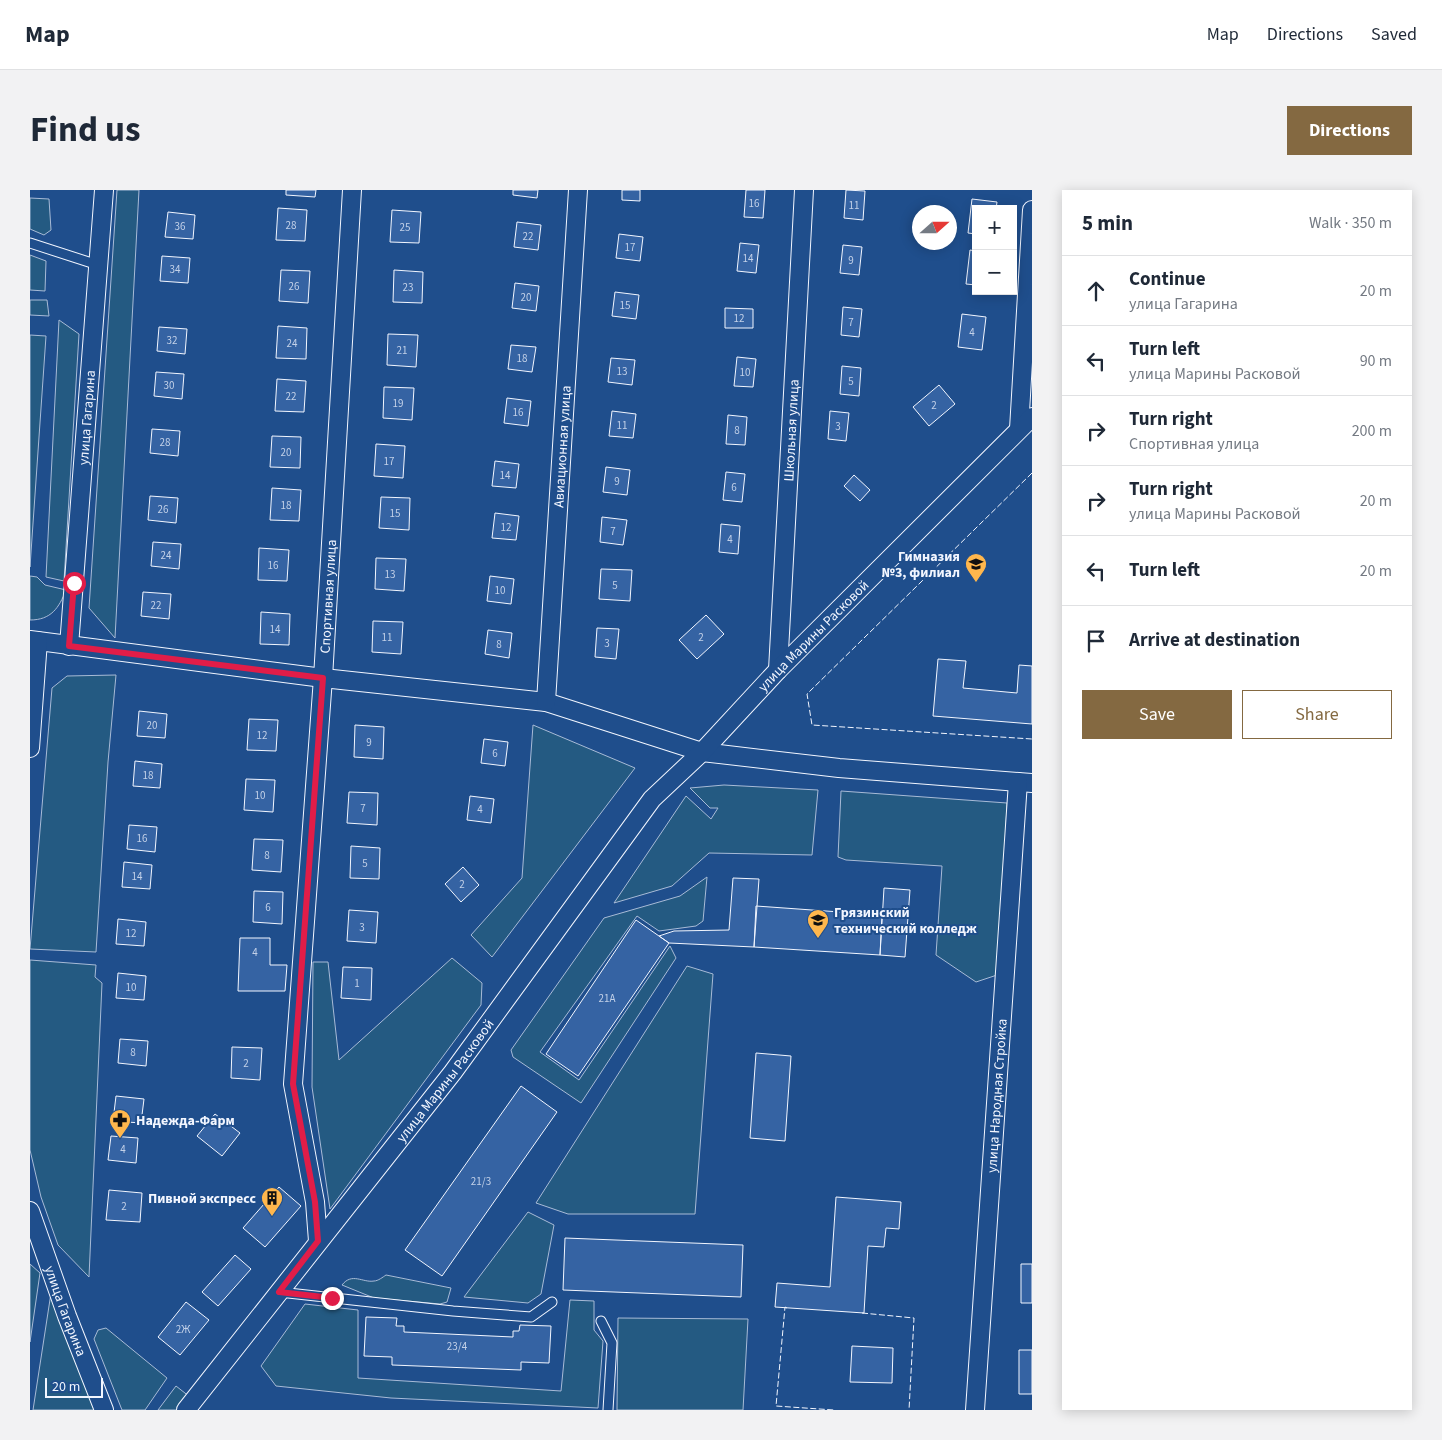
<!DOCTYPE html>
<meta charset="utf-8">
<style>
:root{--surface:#fff;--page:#f2f2f3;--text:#1f2937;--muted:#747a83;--line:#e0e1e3;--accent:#846941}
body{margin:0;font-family:"Source Sans 3",sans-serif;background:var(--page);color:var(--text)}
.controls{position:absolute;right:15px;top:15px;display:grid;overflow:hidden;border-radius:0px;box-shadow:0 2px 12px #0003}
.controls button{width:45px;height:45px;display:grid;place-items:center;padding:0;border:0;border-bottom:1px solid var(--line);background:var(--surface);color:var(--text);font:25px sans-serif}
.compass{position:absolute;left:882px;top:15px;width:45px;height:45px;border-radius:50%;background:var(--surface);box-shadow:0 2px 12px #0003;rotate:69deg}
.scale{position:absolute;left:15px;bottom:12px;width:58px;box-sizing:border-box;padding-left:5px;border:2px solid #f2f6ff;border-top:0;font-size:14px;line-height:18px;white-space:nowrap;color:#f2f6ff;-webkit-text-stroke:4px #1f4e8c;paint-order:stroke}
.stop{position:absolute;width:15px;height:15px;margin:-11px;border:4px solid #e11d48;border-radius:50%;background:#fff}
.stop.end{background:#e11d48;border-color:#fff;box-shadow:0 1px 5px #0008}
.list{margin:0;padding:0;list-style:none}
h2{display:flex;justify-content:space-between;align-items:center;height:65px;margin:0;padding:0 20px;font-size:21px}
h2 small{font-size:16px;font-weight:400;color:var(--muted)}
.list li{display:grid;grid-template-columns:32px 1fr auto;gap:15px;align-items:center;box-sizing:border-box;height:70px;padding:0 20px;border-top:1px solid var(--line)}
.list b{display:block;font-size:19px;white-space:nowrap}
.list p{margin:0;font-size:16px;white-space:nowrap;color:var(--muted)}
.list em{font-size:16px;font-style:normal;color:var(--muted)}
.actions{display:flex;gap:10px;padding:15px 20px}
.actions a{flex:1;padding:11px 0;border:1px solid var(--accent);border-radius:0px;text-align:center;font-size:18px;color:var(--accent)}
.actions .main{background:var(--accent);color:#fff}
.icon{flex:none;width:28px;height:28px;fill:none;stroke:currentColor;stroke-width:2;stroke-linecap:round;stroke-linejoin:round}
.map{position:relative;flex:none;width:1002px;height:1220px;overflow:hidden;border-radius:0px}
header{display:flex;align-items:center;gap:30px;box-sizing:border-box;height:70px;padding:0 25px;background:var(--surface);border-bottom:1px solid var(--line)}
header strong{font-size:24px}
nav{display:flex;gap:28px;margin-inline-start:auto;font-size:18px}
.intro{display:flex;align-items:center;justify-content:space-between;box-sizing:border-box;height:120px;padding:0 30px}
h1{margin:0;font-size:35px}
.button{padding:12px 22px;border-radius:0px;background:var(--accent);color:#fff;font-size:18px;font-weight:700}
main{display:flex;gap:30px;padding:0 30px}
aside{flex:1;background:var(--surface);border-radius:0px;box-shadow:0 2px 12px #0003}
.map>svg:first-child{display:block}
.green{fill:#245a82;stroke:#a8bbd7}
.building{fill:#3563a3;stroke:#f2f6ff}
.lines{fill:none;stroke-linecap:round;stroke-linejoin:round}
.lane-casing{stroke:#f2f6ff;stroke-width:11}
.street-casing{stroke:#f2f6ff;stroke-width:20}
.lane{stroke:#1f4e8c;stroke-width:9}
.street{stroke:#1f4e8c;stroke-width:18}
.fence{stroke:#f2f6ff;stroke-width:1;stroke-dasharray:6 2.5;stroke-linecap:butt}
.route{stroke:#e11d48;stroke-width:6}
.labels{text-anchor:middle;stroke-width:4;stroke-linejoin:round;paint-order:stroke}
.number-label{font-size:11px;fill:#c3d1e8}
.street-label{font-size:14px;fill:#f2f6ff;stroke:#1f4e8c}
.poi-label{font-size:14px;font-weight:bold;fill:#f2f6ff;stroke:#1f4e8c;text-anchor:end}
</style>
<header>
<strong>Map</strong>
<nav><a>Map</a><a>Directions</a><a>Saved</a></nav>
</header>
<div class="intro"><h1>Find us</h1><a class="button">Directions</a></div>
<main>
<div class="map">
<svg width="1002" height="1220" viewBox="0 0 1002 1220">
<rect width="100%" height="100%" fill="#1f4e8c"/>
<path class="green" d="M87,0h22l-24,448 -26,-30z
M0,8l19,1 2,31 -7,5 -14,-6z
M0,65l16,6 -1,30 -15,-1z
M0,110h17l2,16 -19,-1z
M29,130l20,14 -15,247 -18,-4z
M0,145l16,1 -16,231z
M0,386l7,1 8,8 21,5c-7,18 -15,30 -36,30z
M86,485l-8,87 -12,190 -66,-3 22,-261 15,-12z
M503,535l102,43 -143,189 -21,-22 51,-57z
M694,595l94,5 -6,65 -103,-2 -37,33 -58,17 72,-107 25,23 7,-11h-8l-20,-20z
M811,601l166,12 -7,171 -24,8 -40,-27 6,-89 -96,-6 -8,-3z
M677,687l-4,44 -7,5 -37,5 -22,-15 -97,136 39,28 91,-134 6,12 -95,145 -68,-46 -2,-7 93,-132 76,-22z
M422,768l30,25 -1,22 -151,204 -18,-122 1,-125h15l11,98z
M0,770l66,5 -1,12 7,6 -13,294 -31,-32 -17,-48 -11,-47z
M657,776l26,8 -18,240h-127l-32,-11z
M498,1022l26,13 -13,69 -13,9 -64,-6z
M0,1074l10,9 -10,69z
M356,1085l65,13 -4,14 -7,2 -66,-6 -32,-13c10,-13 21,-2 32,-4 4,0 9,-4 12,-6z
M21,1103l43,117h-61z
M540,1110l24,1v29l9,11 -5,67 -207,-10 -115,-12 -15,-20 44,-62 53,6v68l203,13z
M588,1128l130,1 -5,91h-126z
M76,1138l61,50 -22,32h-23l-28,-71 4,-9z
M146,1196l14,11 -8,13h-24z"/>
<path class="building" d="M256,0h30l-1,7 -29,-2z
M483,0h25l-1,8 -24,-3z
M592,0h18v11l-18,-1z
M716,0h19l-2,28 -19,-1z
M816,0l19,1 -2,29 -19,-2z
M942,9l25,3 -1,7h-20v25l-8,-1z
M248,18l29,2 -2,31 -29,-1z
M362,20l29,2 -2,31 -29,-1z
M138,22l27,3 -2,24 -28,-2z
M487,32l24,3 -3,25 -24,-3z
M589,44l24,3 -3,24 -24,-3z
M710,53l19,2 -3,28 -19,-2z
M813,55l19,2 -3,28 -19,-2z
M940,60l6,1v34l-10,-1z
M132,66l28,2 -2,25 -28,-2z
M251,80l29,1 -2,32 -29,-2z
M364,80l29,2 -1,31 -29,-1z
M485,93l24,3 -3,25 -24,-3z
M585,102l24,3 -3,24 -24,-3z
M813,117l19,2 -3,28 -18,-2z
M695,118l28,1v19h-28z
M932,124l24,3 -4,33 -24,-3z
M248,136l29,2 -1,31 -30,-1z
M129,137l28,2 -2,25 -28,-3z
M358,144l30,1 -2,32 -29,-2z
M481,155l25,2 -4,25 -24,-3z
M707,167l19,2 -3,28 -19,-1z
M581,168l24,2 -3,25 -24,-3z
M812,176l19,2 -2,28 -19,-2z
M126,182l28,2 -2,25 -28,-3z
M247,189l29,2 -2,31 -29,-1z
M909,195l16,19 -26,22 -16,-19z
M354,197l30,1 -2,32 -29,-2z
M477,208l24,3 -3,25 -24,-3z
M582,221l24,3 -3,24 -24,-2z
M800,221l19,2 -3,28 -18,-2z
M698,225l19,2 -2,28 -19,-1z
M122,239l28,2 -2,25 -28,-3z
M242,246l29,1 -1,31 -30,-1z
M346,254l29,2 -2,32 -29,-2z
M465,271l24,3 -3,24 -24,-2z
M576,277l24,3 -3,25 -24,-3z
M696,282l19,2 -3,28 -19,-2z
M824,285l16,15 -10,11 -16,-15z
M242,298l29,2 -2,31 -29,-1z
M120,306l28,2 -2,25 -28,-3z
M351,307l29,1 -1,32 -30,-2z
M465,323l24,3 -3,24 -24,-2z
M572,327l25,3 -4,25 -23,-3z
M691,334l19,2 -2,28 -19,-2z
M123,352l28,2 -2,25 -28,-3z
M229,358l30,2 -2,31 -29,-1z
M346,368l30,1 -2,32 -29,-2z
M571,379l31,1 -2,31 -31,-2z
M460,386l24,3 -3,25 -24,-3z
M113,402l28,2 -2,25 -28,-3z
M231,422l29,2 -1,31 -29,-1z
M676,425l18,19 -27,25 -18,-19z
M343,431l30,1 -2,32 -29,-2z
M567,438l22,1 -3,30 -21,-2z
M458,440l24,3 -3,25 -24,-4z
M908,469l28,2 -3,27 54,5 2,-28 13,1v58l-99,-8z
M109,521l28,3 -2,24 -28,-2z
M219,529l29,1 -2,31 -29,-1z
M325,535l29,2 -1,32 -29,-2z
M454,549l24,3 -3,24 -24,-3z
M105,571l27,3 -2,24 -27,-2z
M216,589l29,1 -2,32 -29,-2z
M319,602l29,1 -1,32 -30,-2z
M440,606l24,3 -3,24 -24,-3z
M99,635l28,2 -2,25 -28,-3z
M224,649l29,1 -2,32 -29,-2z
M321,656l29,2 -1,31 -29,-1z
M94,672l28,3 -2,24 -28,-2z
M433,677l16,18 -18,17 -16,-18z
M703,688l26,1 -5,68 -85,-4 -10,-7 15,-5 55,-1z
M854,698l26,2 -5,67 -25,-2z
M224,701l29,1 -1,32 -29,-2z
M726,716l126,9 -2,40 -126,-8z
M319,720l29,2 -2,31 -29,-2z
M88,729l28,3 -2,24 -28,-2z
M606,730l33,23 -91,133 -32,-22z
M210,748h30v27h17l-2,26h-47z
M313,777l29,1 -1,32 -30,-2z
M88,783l28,3 -2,24 -28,-2z
M90,849l28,2 -2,25 -28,-3z
M202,857l30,1 -2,32 -29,-2z
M726,863l35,3 -6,85 -35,-3z
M491,896l36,26 -115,164 -37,-26z
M86,906l28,3 -3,24 -28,-2z
M185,924l25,19 -18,23 -25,-20z
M81,946l27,2 -2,25 -28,-3z
M249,997l22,19 -36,41 -22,-19z
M79,1000l33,3 -2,29 -34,-2z
M806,1007l65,5 -2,27 -13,-1 -2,19 -16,-1 -4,67 -89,-6 2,-24 53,4z
M535,1048l178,7 -2,52 -178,-7z
M205,1065l16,14 -33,37 -16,-14z
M991,1074h11v39h-11z
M156,1112l23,18 -29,35 -22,-18z
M336,1127l31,1 -1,8h8v6l109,5v-6h6l1,-6 31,1 -2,37 -28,-1v8l-129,-5v-8l-28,-1z
M822,1156l41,2 -1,35 -42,-1z
M989,1160h13v44h-13z"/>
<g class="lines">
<g class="lane-casing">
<path id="lane" d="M0,53l68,22
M249,1102l174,19 78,6 21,-15
M571,1131l11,22 -4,67"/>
</g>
<g class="street-casing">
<g id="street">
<path d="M989,239l13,-219"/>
<path d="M0,450l293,38 223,24 156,50 137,16 193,15"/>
<path id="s1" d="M39,456l35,-456"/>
<path id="s2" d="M748,480l26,-480"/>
<path id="s3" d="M516,512l32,-512"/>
<path d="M0,558l8,-107"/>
<path id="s4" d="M0,1021l37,105 37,94"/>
<path id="s5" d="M288,1051l-3,-39 -22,-118 30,-406 29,-488"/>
<path id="s6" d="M156,1220l267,-338 199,-273 50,-47 76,-82 254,-253"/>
<path id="s7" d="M945,1220l43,-628"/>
</g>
</g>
<use href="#lane" class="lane"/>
<use href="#street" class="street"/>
<path class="fence" d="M1002,283l-225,221 5,31 220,14
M757,1118l-2,-1 -9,99 58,4
M832,1123l52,5 -5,92"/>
</g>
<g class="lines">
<path class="route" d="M44,393l-5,63 254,32 -30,406 22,118 3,39 -39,51 53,6"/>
</g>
<defs>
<g id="school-pin" transform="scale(1.125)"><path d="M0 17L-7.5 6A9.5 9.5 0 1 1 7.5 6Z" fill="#ffb74d" stroke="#1f4e8c"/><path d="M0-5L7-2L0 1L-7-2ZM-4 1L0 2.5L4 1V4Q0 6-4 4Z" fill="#111"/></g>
<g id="university-pin" transform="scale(1.125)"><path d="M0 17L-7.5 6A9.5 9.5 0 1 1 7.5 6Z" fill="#ffb74d" stroke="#1f4e8c"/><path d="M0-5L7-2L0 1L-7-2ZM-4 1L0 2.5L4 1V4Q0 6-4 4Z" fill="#111"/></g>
<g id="pharmacy-pin" transform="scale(1.125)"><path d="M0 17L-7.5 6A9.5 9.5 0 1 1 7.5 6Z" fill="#ffb74d" stroke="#1f4e8c"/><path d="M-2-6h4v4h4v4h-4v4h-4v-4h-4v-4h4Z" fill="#111"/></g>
<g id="building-pin" transform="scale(1.125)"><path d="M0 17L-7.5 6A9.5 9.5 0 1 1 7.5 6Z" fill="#ffb74d" stroke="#1f4e8c"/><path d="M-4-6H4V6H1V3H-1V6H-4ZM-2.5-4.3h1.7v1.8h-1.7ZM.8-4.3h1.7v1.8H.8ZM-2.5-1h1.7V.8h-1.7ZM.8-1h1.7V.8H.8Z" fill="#111"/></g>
</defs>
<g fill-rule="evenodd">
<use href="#school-pin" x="946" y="374"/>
<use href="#university-pin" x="788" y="730"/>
<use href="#pharmacy-pin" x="90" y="930"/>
<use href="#building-pin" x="242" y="1008"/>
</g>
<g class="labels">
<g class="number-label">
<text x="724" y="17">16</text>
<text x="824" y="19">11</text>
<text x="261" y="39">28</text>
<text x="150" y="40">36</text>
<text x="375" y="41">25</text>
<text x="498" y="50">22</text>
<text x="600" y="61">17</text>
<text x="718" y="72">14</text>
<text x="821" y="74">9</text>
<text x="145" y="83">34</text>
<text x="264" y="100">26</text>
<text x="378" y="101">23</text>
<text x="496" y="111">20</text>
<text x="595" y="119">15</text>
<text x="709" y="132">12</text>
<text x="821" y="136">7</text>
<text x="942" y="146">4</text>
<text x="142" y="154">32</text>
<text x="262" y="157">24</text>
<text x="372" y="164">21</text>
<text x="492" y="172">18</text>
<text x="592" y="185">13</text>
<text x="715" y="186">10</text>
<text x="821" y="195">5</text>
<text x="139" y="199">30</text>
<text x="261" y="210">22</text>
<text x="368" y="217">19</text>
<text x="904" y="219">2</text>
<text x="488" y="226">16</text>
<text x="592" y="239">11</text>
<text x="808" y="240">3</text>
<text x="707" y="244">8</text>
<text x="135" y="256">28</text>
<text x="256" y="266">20</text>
<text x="359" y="275">17</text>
<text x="475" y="289">14</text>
<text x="587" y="295">9</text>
<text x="704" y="301">6</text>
<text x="256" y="319">18</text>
<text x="133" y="323">26</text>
<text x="365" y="327">15</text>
<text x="476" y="341">12</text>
<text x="583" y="345">7</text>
<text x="700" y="353">4</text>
<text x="136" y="369">24</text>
<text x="243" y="379">16</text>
<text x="360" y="388">13</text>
<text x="585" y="399">5</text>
<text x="470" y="404">10</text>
<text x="126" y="419">22</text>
<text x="245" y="443">14</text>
<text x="357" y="451">11</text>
<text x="671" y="451">2</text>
<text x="577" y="457">3</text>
<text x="469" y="458">8</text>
<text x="122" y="539">20</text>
<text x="232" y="549">12</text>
<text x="339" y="556">9</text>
<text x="465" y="567">6</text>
<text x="118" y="589">18</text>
<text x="230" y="609">10</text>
<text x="333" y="622">7</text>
<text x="450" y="623">4</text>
<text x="112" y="652">16</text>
<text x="237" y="669">8</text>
<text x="335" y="677">5</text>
<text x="107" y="690">14</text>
<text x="432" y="698">2</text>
<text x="238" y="721">6</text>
<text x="332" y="741">3</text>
<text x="101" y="747">12</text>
<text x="225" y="766">4</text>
<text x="327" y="797">1</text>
<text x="101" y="801">10</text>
<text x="577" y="812">21А</text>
<text x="103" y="866">8</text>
<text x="216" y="877">2</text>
<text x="93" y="963">4</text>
<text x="451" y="995">21/3</text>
<text x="94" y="1020">2</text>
<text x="153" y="1143">2Ж</text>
<text x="427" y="1160">23/4</text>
</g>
<g class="street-label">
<text dy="5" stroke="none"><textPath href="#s1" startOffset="229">улица Гагарина</textPath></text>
<text dy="5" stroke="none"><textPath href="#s2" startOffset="240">Школьная улица</textPath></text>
<text dy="5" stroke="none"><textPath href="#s3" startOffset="256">Авиационная улица</textPath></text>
<text dy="5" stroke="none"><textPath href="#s5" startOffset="648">Спортивная улица</textPath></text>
<text dy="5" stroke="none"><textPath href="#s6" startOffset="998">улица Марины Расковой</textPath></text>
<text dy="5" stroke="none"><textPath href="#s6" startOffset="419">улица Марины Расковой</textPath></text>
<text dy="5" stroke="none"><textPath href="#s7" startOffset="315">улица Народная Стройка</textPath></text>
<text dy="5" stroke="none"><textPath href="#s4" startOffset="106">улица Гагарина</textPath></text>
</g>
<g class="poi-label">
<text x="930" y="371">Гимназия<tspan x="930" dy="16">№3, филиал</tspan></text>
<text x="804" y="727" text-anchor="start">Грязинский<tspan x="804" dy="16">технический колледж</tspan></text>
<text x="106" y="935" text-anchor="start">Надежда-Фарм</text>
<text x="226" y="1013">Пивной экспресс</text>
</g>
</g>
</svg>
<div class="controls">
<button>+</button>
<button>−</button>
</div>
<svg class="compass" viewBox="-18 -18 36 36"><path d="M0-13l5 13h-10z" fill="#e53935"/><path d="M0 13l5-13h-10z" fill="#747a83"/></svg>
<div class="scale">20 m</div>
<div class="stop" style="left:44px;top:393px"></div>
<div class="stop end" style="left:302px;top:1108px"></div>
</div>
<aside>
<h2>5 min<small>Walk · 350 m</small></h2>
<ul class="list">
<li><svg class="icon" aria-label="ahead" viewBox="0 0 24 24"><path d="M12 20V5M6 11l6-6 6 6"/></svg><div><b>Continue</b><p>улица Гагарина</p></div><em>20 m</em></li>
<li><svg class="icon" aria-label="left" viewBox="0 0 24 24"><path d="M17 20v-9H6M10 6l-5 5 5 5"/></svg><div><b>Turn left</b><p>улица Марины Расковой</p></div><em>90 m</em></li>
<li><svg class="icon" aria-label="right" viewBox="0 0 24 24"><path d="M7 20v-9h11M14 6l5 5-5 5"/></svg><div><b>Turn right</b><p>Спортивная улица</p></div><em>200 m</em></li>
<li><svg class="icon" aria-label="right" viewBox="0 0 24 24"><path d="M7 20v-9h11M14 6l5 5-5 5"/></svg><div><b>Turn right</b><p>улица Марины Расковой</p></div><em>20 m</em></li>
<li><svg class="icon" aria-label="left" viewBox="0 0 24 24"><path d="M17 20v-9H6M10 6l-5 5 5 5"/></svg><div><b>Turn left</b></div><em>20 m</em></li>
<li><svg class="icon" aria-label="arrive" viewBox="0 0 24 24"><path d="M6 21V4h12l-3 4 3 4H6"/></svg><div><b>Arrive at destination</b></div></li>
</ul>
<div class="actions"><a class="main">Save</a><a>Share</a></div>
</aside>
</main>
